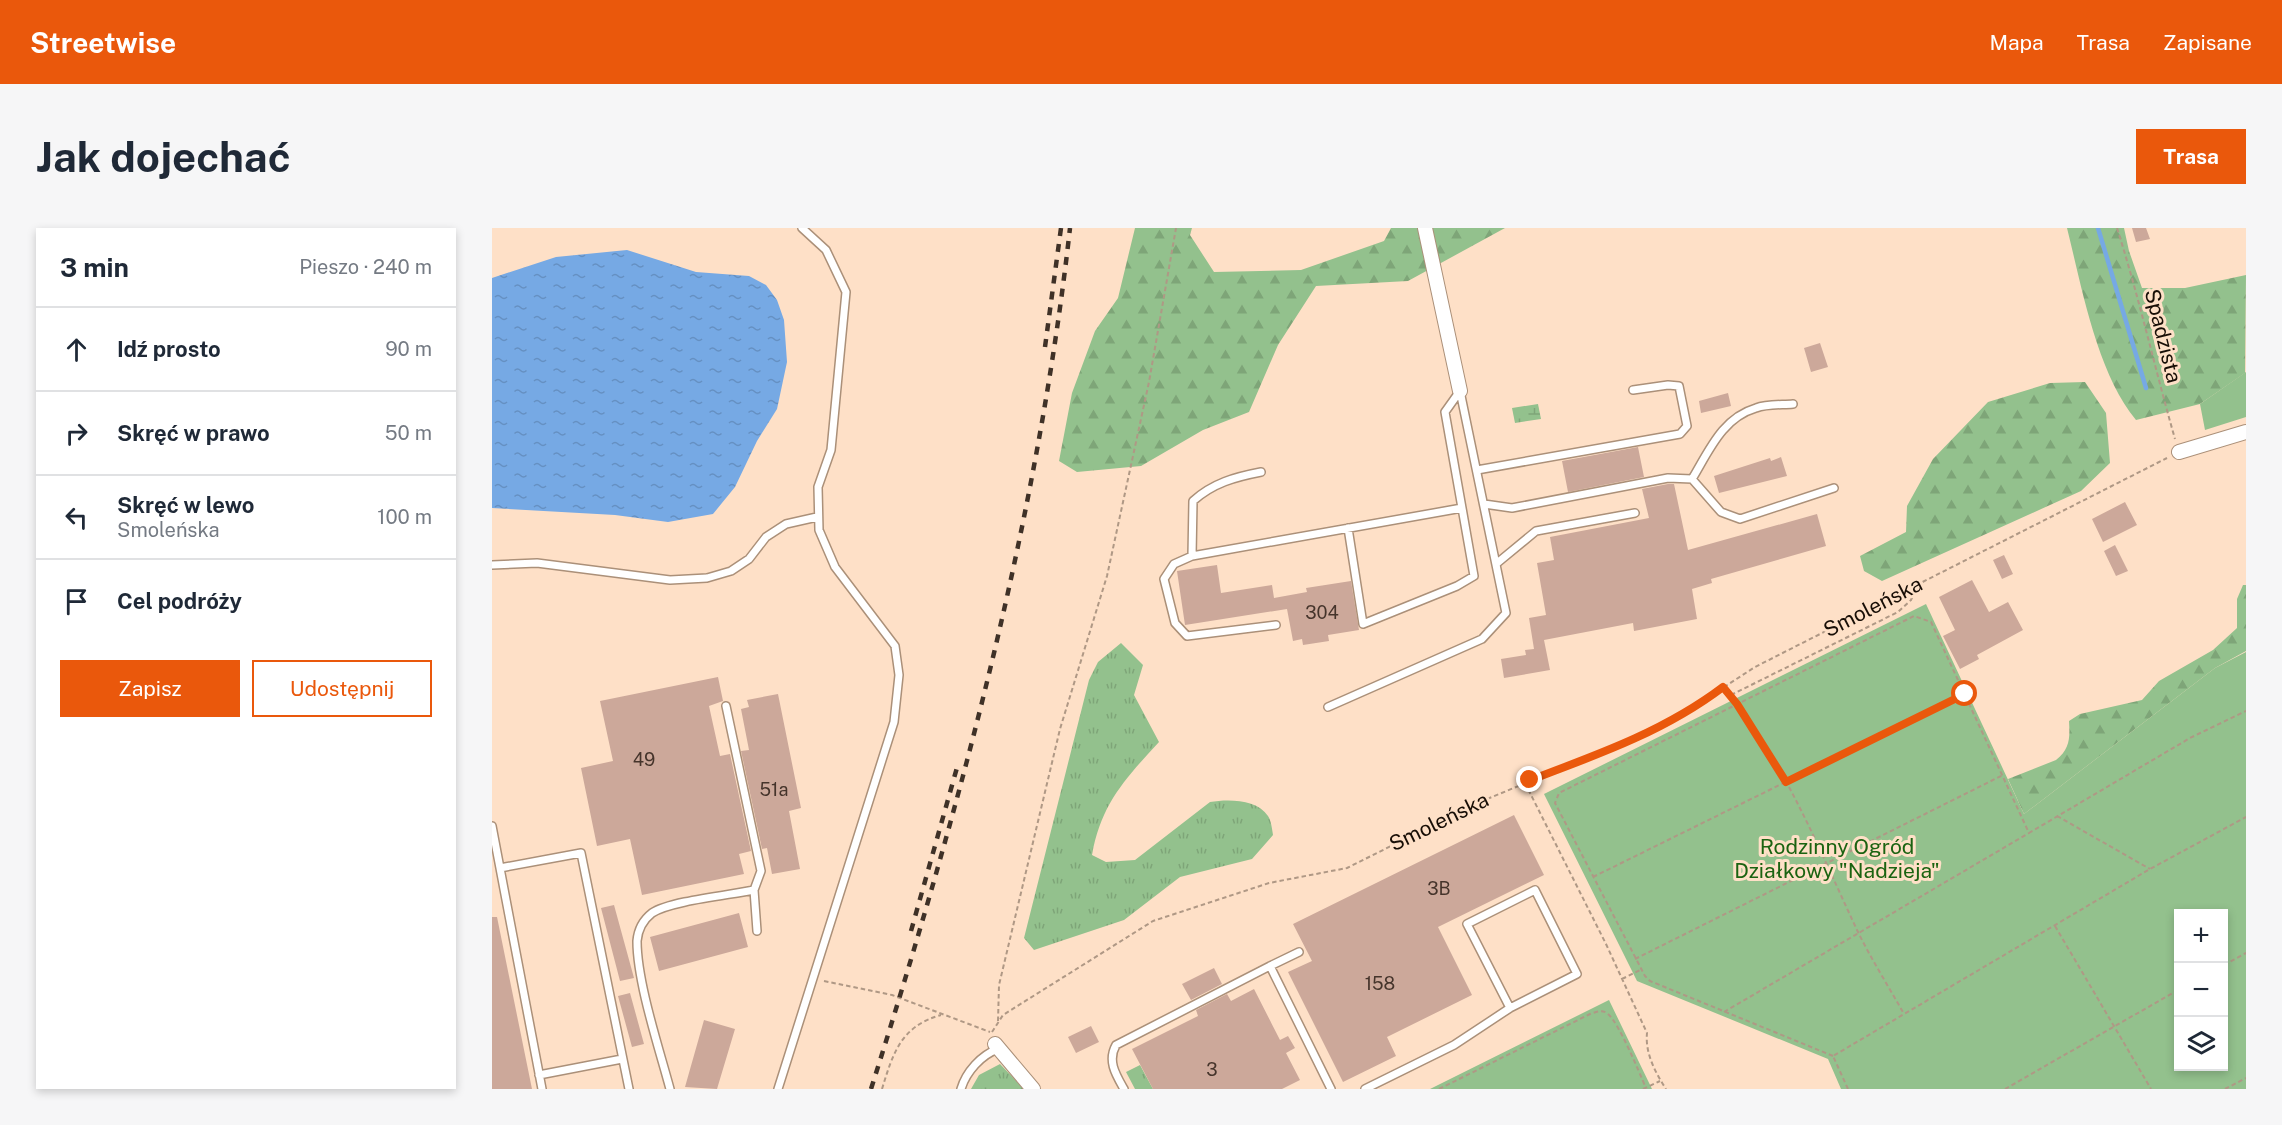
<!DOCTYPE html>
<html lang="pl">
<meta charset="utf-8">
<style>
:root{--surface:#fff;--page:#f6f6f7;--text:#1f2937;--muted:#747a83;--line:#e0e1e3;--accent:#ea580c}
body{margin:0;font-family:"Public Sans",sans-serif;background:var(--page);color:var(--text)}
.controls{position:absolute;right:18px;bottom:18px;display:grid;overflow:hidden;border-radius:0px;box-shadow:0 3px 9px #0003}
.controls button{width:54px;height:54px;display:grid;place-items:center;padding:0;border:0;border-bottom:2px solid var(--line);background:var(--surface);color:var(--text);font:30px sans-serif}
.stop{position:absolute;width:18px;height:18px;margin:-14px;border:4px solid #ea580c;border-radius:50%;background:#fff}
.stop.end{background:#ea580c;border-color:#fff;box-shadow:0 2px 6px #0008}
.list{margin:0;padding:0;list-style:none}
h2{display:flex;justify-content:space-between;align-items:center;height:78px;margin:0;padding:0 24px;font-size:26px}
h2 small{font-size:20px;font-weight:400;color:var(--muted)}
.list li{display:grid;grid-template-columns:39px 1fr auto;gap:18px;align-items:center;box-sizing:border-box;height:84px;padding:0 24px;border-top:2px solid var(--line)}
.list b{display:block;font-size:22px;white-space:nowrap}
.list p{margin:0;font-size:20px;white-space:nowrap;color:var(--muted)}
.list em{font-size:20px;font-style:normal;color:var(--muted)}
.actions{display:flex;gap:12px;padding:18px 24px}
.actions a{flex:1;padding:14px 0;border:2px solid var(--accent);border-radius:0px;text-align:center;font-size:21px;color:var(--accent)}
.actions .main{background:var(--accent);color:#fff}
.icon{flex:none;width:33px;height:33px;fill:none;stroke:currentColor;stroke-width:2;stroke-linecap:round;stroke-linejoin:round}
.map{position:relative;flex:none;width:1754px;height:861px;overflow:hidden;border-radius:0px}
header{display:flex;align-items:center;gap:36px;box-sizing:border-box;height:84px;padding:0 30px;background:var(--accent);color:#fff}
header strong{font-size:28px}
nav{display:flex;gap:33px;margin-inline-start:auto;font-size:21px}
.intro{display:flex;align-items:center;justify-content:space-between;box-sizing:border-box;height:144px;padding:0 36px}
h1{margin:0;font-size:42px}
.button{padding:15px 27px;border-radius:0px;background:var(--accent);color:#fff;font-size:21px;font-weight:700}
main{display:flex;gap:36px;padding:0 36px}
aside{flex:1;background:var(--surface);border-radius:0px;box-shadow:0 3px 9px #0003}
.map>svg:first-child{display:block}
.grass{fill:url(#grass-tufts)}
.forest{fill:url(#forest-firs)}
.wetland{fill:url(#wetland-marsh)}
.garden{fill:#93c18d;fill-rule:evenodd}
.water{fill:url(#water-ripples)}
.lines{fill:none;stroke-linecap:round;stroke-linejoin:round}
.stream{stroke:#76a9e4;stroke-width:4.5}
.building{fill:#cca89a}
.lane-casing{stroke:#ab9079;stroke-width:10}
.street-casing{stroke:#ab9079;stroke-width:16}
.path{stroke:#af9885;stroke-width:2;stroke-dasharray:4.5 3;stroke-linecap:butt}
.lane{stroke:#fff;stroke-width:7}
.street{stroke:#fff;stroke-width:14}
.rail{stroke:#3f3127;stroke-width:4.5;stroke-dasharray:8 8;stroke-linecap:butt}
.route{stroke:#ea580c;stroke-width:8}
.labels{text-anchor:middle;stroke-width:6;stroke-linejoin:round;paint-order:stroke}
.number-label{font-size:18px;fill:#45342b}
.street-label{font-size:21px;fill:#180e06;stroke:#fee0c7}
.park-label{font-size:21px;fill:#1b6311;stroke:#fee0c7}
</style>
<header>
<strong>Streetwise</strong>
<nav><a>Mapa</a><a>Trasa</a><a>Zapisane</a></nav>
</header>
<div class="intro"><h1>Jak dojechać</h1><a class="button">Trasa</a></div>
<main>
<aside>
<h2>3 min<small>Pieszo · 240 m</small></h2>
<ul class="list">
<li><svg class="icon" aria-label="ahead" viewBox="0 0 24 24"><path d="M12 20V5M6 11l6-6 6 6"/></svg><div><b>Idź prosto</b></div><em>90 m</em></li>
<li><svg class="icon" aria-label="right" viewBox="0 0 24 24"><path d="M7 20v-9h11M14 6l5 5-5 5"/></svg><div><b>Skręć w prawo</b></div><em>50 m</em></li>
<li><svg class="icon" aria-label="left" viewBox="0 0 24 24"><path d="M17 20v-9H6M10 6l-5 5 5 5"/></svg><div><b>Skręć w lewo</b><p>Smoleńska</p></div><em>100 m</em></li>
<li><svg class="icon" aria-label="arrive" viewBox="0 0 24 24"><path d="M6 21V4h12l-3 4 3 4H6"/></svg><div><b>Cel podróży</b></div></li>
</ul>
<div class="actions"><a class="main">Zapisz</a><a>Udostępnij</a></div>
</aside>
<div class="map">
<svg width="1754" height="861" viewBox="0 0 1754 861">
<defs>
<pattern id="grass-tufts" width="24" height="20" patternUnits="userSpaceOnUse" patternTransform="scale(1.5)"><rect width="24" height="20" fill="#93c18d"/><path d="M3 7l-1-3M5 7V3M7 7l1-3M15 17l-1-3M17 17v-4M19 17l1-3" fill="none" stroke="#7ea578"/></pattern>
<pattern id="forest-firs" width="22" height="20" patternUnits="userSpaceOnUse" patternTransform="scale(1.5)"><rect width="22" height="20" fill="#93c18d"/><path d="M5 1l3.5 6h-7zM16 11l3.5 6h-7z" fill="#7ea578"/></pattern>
<pattern id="wetland-marsh" width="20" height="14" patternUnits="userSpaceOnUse" patternTransform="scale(1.5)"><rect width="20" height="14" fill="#93c18d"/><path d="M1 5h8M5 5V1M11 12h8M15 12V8" fill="none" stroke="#7ea578"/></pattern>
<pattern id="water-ripples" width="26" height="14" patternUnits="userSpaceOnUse" patternTransform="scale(1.5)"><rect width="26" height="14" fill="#76a9e4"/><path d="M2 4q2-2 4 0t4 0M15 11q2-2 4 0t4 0" fill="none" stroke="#6590c2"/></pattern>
</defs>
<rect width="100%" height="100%" fill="#fee0c7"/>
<path class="grass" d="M629,415l22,22 -9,30 25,47c-34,37 -58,62 -67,113l14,7 29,-2 75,-58c18,-3 47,-3 58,14 3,4 4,13 5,19l-21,24 -72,18 -56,43 -90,30 -10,-12 65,-258 9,-18z
M508,836l24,25h-53l8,-14z
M648,837l13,24h-18l-9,-17z"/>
<path class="forest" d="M643,0h57l-2,7 24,37 87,-2 83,-29 7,-13h114l-97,53 -92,5 -38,59 -29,67 -46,18 -62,36 -64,6 -18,-11 13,-68 23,-62 23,-33z
M1575,0h57l5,23 13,37h43l61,-13 -1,98 -45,31 -64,16c-39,-47 -54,-132 -69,-192z
M1593,154l21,31 4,50 -29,28 -199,90 -18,-10 -4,-15 46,-24 1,-26 26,-47 55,-57 62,-19z
M1751,357h3v66l-31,17 -191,146 -16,-35 48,-19c14,-11 14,-22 13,-39l11,-7 62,-14 17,-19 54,-31 24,-22v-29z"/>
<path class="wetland" d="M1046,176l3,15 -26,4 -3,-15z"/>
<path class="garden" d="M1754,144v45l-41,13 -5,-26z
M1434,376l98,210 191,-146 31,-16v437h-405l-13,-30 -191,-78 -93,-187zM1686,686h46v152h-46z
M1117,772l43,89h-222z"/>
<path class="water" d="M135,22l69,22 53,4 17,9 11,15 7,20 3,42 -10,47 -20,32 -22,46 -22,27 -45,8 -53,-7 -123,-7v-230l64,-21z"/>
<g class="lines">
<path class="stream" d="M1606,0l48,160"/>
</g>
<path class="building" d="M1640,0h14l4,11 -14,3z
M1328,115l8,24 -17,5 -7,-24z
M1236,165l3,13 -30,7 -2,-12z
M1146,219l6,30 -76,15 -6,-31z
M1289,229l6,19 -68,17 -5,-17 56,-18 1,3z
M1176,256h6l14,66 129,-36 9,32 -115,33 1,4 -20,6 5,30 -63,12 -1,-8 -89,17 6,30 -46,8 -3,-19 25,-4 -1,-5 9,-1 -5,-31 17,-3 -9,-52 17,-3 -4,-23 99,-19 -7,-29z
M1633,274l12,23 -34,17 -11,-23z
M1623,317l13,26 -12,5 -12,-25z
M1512,327l9,19 -11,5 -9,-19z
M725,337l4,28 51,-8 2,13 33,-6 -1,-4 45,-7 8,49 -31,5 1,6 -26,4 -1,-6 -9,2 -6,-32 -102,16 -8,-54z
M1480,352l17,32 19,-10 15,28 -46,25 2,4 -19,10 -17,-33 12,-6 -16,-33z
M226,449l5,24 -14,5 11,50 10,-2 21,97 -12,3 5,20 -102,21 -12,-56 -33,7 -16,-78 32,-7 -13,-60z
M286,466l23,114 -12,3 11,58 -28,5 -5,-26 -5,1 -21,-98 8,-1 -8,-41 8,-2 -2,-7z
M1022,587l30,60 -106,52 34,68 -85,42 9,19 -53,26 -55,-110 24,-11 -19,-37z
M122,677l20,73 -14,3 -19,-73z
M247,685l9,34 -89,24 -9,-34z
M0,689h5l35,172h-40z
M722,740l8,16 -31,16 -9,-16z
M762,761l26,51 8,-4 7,12 -9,5 14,27 -18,9h-129l-21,-40 66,-33 -2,-6 31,-16 4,7z
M138,765l14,51 -12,3 -14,-51z
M212,792l31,9 -18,60 -32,-2z
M599,798l8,16 -23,11 -8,-16z"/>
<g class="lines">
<g class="lane-casing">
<path id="lane" d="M985,242l203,-36 7,-8 -8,-40 -11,-1 -35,5
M1200,251c17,-28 30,-61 64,-71 11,-4 25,-3 37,-4
M992,276l28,4 156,-30 24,1 29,33 19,7 94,-31
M856,300l15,96 94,-38 17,-10 -12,-68
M700,328l1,-55c20,-18 42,-24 68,-29
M1004,336l40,-33 99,-18
M0,337l45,-2 133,17 37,-2 24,-7 18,-12 17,-22 20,-13 31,-7
M784,397l-89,11 -12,-13 -11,-44 10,-15 18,-8 270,-48 -17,-96 15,-21
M836,479l154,-68 24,-26 -46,-222
M0,598l50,263
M8,640l81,-15 48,236
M262,662l3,41
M778,738l29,-14
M47,847l83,-16
M178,861c-11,-41 -33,-107 -33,-148 1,-11 6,-21 15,-28 18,-12 78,-18 102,-23l7,-19 -35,-165
M286,861l116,-367 5,-47 -4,-29 -60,-79 -16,-37 -1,-43 13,-37 15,-158 -20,-42 -24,-22
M469,861c5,-17 20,-34 37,-40
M632,861c-8,-14 -17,-28 -8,-44l154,-79 61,123
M873,861l89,-44 56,-37 67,-34 -42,-84 -68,34 43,84"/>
</g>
<g class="street-casing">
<path id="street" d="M933,0l35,163
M1687,224l67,-20
M503,816l38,45"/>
</g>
<path class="path" d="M1625,0c22,69 38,141 58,211
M1231,459c60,71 95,160 134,243 14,29 32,57 47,84
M1239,467l167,-83 13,-12 7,-16
M1033,555l81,161 41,89c-2,20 8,39 19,56
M1565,588l93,53
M1101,649l371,-183
M1563,698l96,163
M1143,731l368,-184
M1732,737l22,-12
M1130,751l18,-9
M332,753l68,14 98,37
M1232,784l305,-179
M506,793l1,-36 61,-256 47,-153 42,-194 27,-154
M500,804l11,-17 150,-94 116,-38 78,-15 128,-64 172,-71 37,-20 71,-46 412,-209
M1341,828l-183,-75 -5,-5 -90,-173 4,-10 355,-177 17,6 98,211 161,-95 56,-27
M390,861c11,-36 19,-63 59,-74
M947,861l151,-75c6,-2 13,-5 18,0 11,9 31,58 38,74
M1151,861l17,-8
M1356,861l-15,-33 317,-187 96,-52
M1513,861l173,-99
M1733,861l21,-11"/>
<use href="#lane" class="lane"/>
<use href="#street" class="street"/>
<path class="rail" d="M553,119l16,-119
M419,703l47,-167
M379,861c89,-281 166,-567 199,-861"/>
</g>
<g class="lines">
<path class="route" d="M1038,552c67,-25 135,-49 193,-93l14,17 49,78 179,-88"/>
</g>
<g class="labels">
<g class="number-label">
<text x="830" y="391">304</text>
<text x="152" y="538">49</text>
<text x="282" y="568">51a</text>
<text x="947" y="667">3B</text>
<text x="888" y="762">158</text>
<text x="720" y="848">3</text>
</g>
<g class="street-label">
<text transform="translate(1671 108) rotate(76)" y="7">Spadzista</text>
<text transform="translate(1381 379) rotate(-27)" y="7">Smoleńska</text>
<text transform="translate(947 594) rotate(-26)" y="7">Smoleńska</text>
</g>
<g class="park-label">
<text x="1345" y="626">Rodzinny Ogród<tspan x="1345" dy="24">Działkowy "Nadzieja"</tspan></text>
</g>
</g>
</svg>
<div class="controls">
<button>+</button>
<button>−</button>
<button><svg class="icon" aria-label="layers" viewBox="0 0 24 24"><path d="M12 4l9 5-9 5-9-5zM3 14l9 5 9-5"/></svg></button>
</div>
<div class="stop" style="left:1473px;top:466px"></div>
<div class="stop end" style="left:1038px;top:552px"></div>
</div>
</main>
